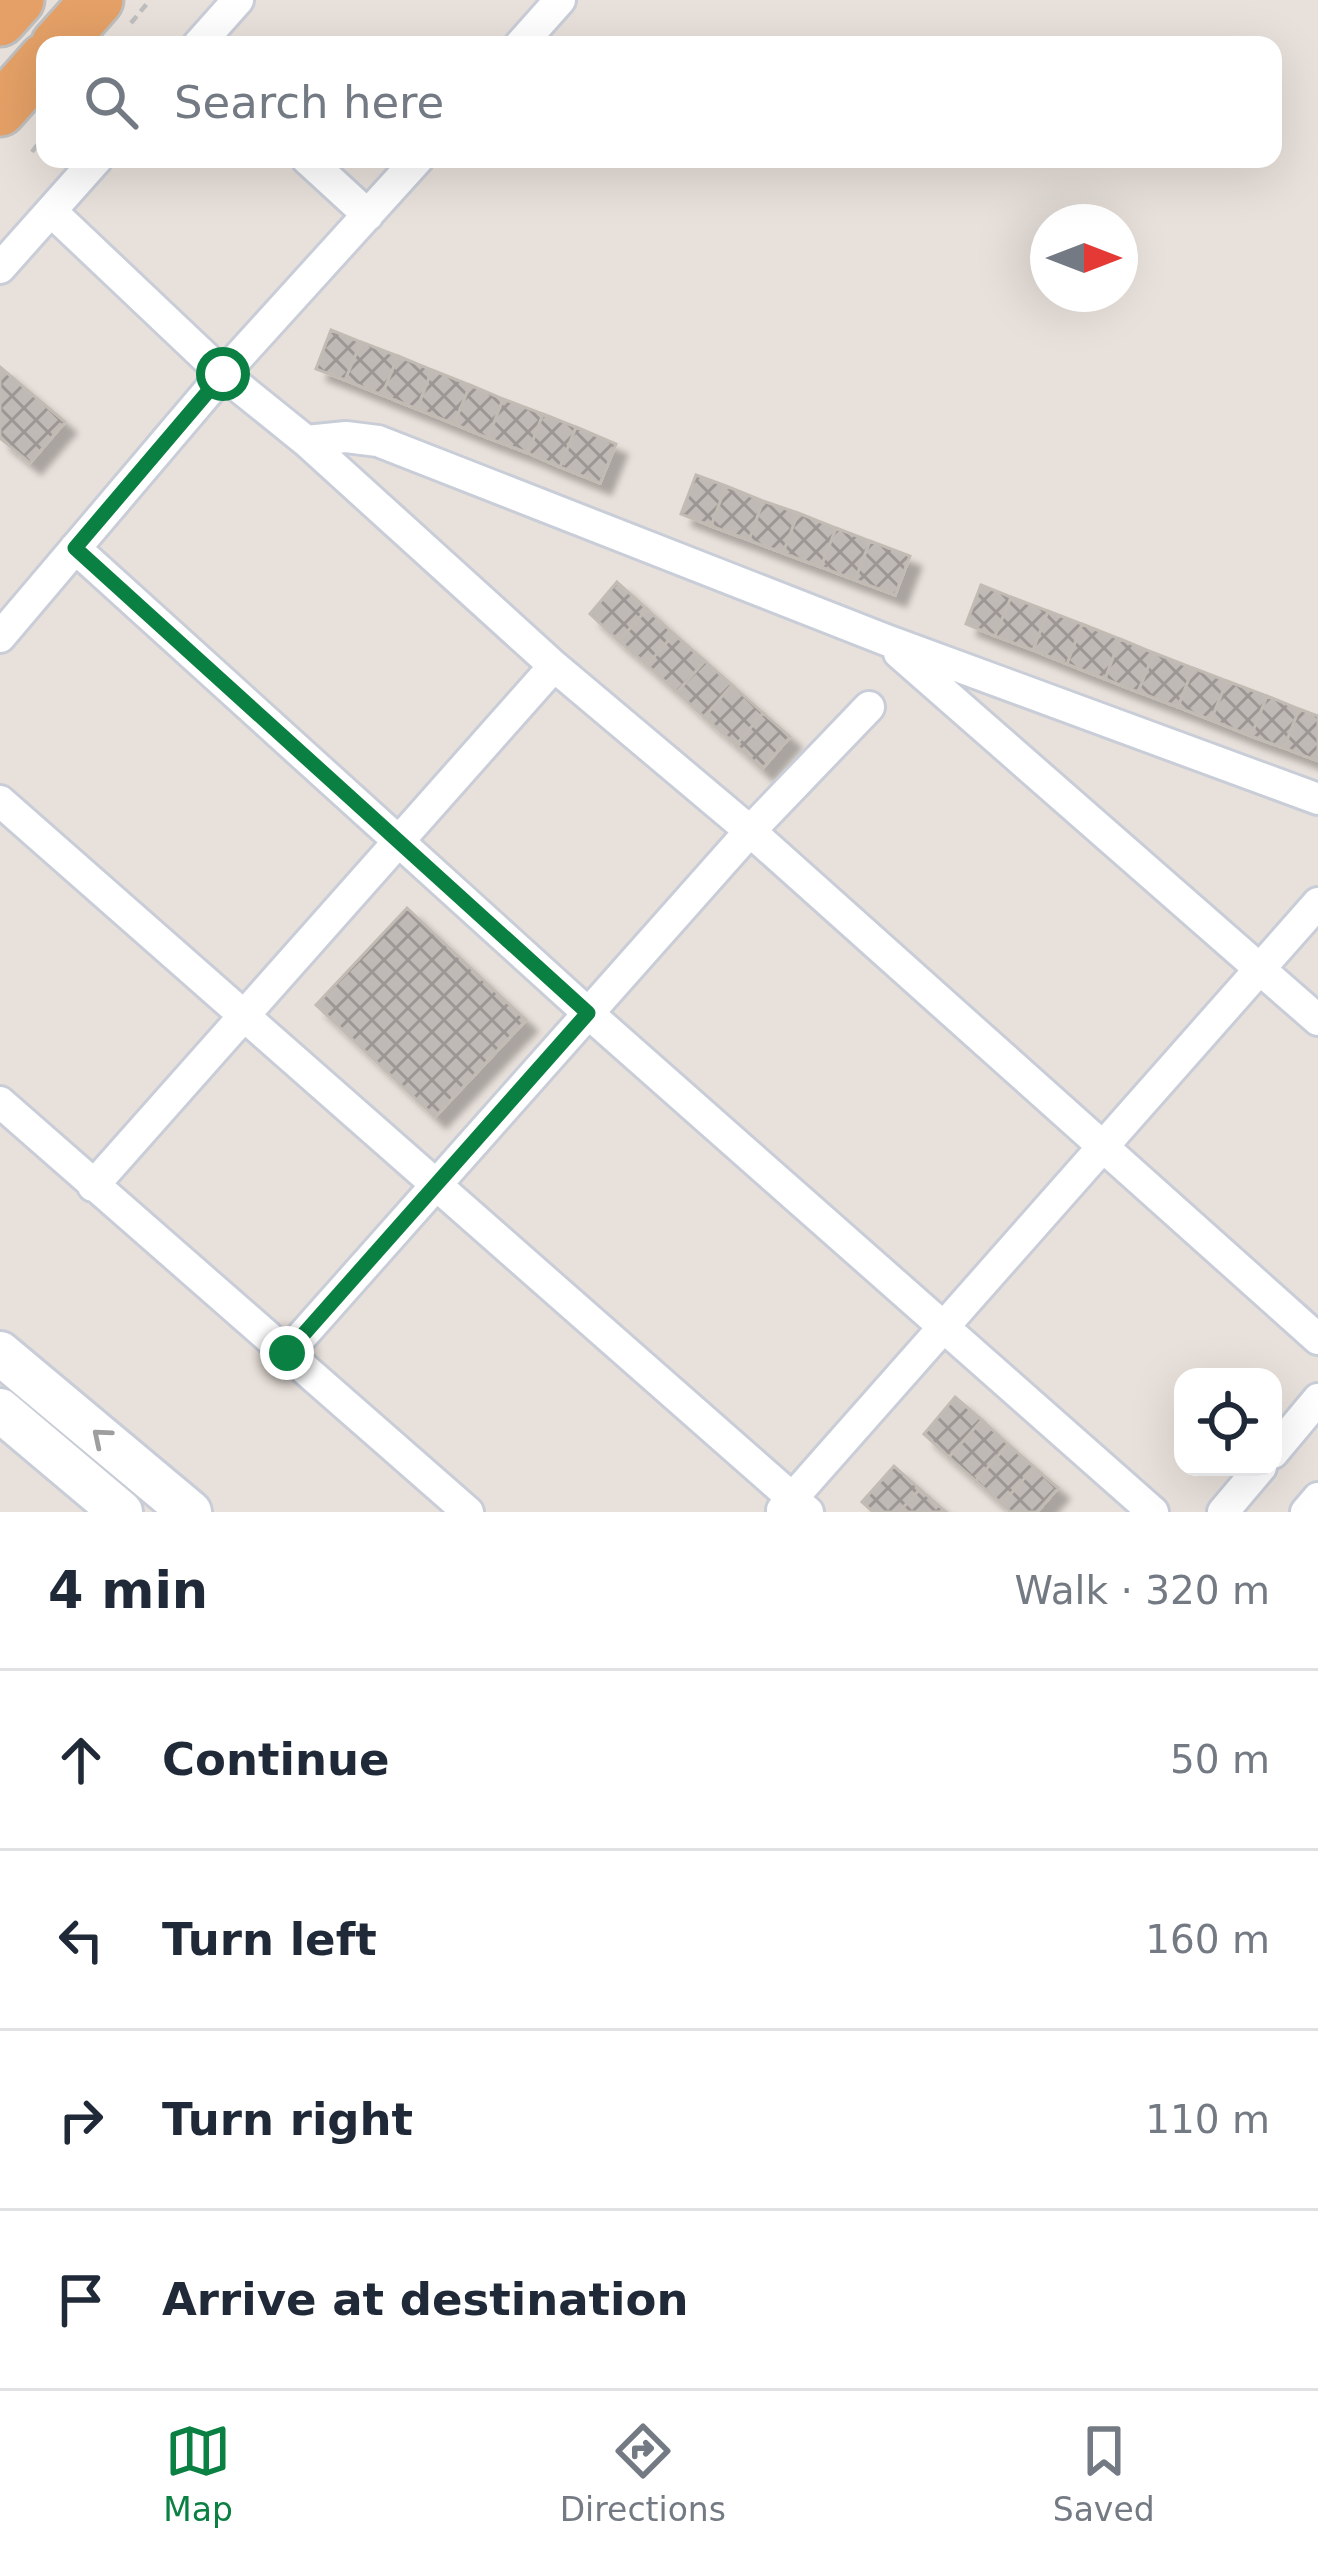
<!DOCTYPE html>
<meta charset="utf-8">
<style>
:root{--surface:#fff;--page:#f6f6f7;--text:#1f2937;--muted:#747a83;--line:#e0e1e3;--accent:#0b8043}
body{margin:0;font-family:"DejaVu Sans",sans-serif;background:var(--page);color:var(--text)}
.controls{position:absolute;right:36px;bottom:36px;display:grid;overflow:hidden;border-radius:24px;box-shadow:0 12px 48px #0002}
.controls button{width:108px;height:108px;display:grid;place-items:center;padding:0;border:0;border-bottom:3px solid var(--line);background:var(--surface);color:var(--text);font:60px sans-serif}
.compass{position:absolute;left:1030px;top:204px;width:108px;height:108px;border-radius:50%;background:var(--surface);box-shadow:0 12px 48px #0002;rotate:90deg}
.stop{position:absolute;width:36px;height:36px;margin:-27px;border:9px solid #0b8043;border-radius:50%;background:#fff}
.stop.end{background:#0b8043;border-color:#fff;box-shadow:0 3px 12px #0008}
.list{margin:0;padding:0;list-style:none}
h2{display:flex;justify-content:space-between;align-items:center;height:156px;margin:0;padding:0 48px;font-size:51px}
h2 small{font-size:39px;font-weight:400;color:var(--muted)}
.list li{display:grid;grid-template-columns:78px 1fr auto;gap:36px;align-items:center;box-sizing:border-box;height:180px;padding:0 48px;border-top:3px solid var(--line)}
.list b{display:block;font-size:45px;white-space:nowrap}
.list em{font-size:39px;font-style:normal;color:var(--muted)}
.icon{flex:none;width:66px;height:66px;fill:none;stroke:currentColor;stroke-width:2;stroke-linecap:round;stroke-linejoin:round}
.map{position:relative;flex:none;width:1318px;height:1512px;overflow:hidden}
.search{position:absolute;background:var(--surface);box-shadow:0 12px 48px #0002;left:36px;right:36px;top:36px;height:132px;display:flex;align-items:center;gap:30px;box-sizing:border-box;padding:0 42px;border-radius:24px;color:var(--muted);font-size:45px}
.sheet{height:876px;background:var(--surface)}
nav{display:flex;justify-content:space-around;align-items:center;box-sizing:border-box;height:168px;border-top:3px solid var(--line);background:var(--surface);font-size:33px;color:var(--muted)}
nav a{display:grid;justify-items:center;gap:6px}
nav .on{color:var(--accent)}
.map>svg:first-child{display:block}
.building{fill:url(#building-cross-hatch);stroke:#c2bbb4;stroke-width:3;filter:url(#shadow)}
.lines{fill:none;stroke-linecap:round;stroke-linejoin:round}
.minor-casing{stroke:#c8cdd7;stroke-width:36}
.secondary-casing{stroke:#c8cdd7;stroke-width:48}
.trunk-casing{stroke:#bebebe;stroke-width:57}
.path{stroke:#bebebe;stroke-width:4.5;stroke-dasharray:9 6;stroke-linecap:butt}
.minor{stroke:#fff;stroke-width:30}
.secondary{stroke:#fff;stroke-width:42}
.trunk{stroke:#e4a066;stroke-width:51}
.oneway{stroke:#9e9e9e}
.route{stroke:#0b8043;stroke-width:15}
</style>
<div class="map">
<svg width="1318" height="1512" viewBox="0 0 1318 1512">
<defs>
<pattern id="building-cross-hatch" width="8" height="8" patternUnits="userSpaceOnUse" patternTransform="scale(3)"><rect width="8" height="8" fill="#c0bab6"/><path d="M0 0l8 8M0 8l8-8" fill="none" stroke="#9c9794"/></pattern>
<filter id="shadow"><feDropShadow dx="11" dy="11" stdDeviation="3" flood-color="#0004"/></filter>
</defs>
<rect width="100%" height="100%" fill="#e8e0da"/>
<path class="building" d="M331,330l30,12 -16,38 -29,-11z
M361,342l37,14 -16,39 -37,-15z
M398,356l34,14 -15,39 -35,-14z
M0,367l65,55 -35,41 -30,-25z
M432,370l38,15 -16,39 -37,-15z
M470,385l33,14 -15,39 -34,-14z
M503,399l40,15 -15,39 -40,-15z
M543,414l33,13 -16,40 -32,-14z
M576,427l40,17 -16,39 -40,-16z
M696,475l30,11 -15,40 -30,-12z
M726,486l37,15 -14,39 -38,-14z
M763,501l35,12 -15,40 -34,-13z
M798,513l38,15 -15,39 -38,-14z
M836,528l34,13 -15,39 -34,-13z
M870,541l40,15 -15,39 -40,-15z
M617,582l30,27 -28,32 -29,-27z
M981,585l30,12 -16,39 -29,-12z
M1011,597l37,14 -15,39 -38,-14z
M647,609l27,25 -27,31 -28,-24z
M1048,611l34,13 -15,40 -34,-14z
M1082,624l38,15 -15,40 -38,-15z
M674,634l31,27 -28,31 -30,-27z
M1120,639l34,14 -16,39 -33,-13z
M1154,653l39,15 -15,39 -40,-15z
M705,661l27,24 -28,32 -27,-25z
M1193,668l34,13 -16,39 -33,-13z
M1227,681l40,15 -16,40 -40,-16z
M732,685l31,28 -27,32 -32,-28z
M1267,696l32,13 -15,39 -33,-12z
M1299,709l19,7v45l-34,-13z
M763,713l27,24 -28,32 -26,-24z
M407,908l119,112 -91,97 -119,-112z
M955,1397l27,23 -33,37 -25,-23z
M982,1420l26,24 -32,37 -27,-24z
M1008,1444l26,23 -32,37 -26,-23z
M894,1466l26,23 -21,23h-26l-11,-10z
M1034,1467l24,21 -21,24h-26l-9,-8z
M920,1489l26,23h-47z"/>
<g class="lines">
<g class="minor-casing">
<path id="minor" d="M198,45l40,-45
M520,45l40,-45
M307,159l61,56
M51,211l172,163 83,67 248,225 196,165 568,508
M0,268l97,-109
M306,441l40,-4 32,4 508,199 432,159
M75,548l513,465 565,499
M0,637l223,-263 195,-215
M899,653l419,367
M0,801l808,711
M0,1102l468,410
M93,1186l461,-520
M287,1353l463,-522 119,-124
M1273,1453l45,-54
M782,1510l536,-607
M1223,1512l38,-45
M1306,1512l12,-14"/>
</g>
<g class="secondary-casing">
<path id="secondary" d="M0,1353l190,159
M0,1410l121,102"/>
</g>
<g class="trunk-casing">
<path id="trunk" d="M0,20l18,-20
M57,45l40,-45
M0,110l45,-51"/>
</g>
<path class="path" d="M131,23l19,-23
M32,152l13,-18"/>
<use href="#minor" class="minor"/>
<use href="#secondary" class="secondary"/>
<use href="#trunk" class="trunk"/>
</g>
<defs><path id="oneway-chevron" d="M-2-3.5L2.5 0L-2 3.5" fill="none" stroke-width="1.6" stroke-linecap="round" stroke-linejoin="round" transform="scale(3)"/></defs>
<use class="oneway" href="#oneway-chevron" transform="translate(101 1437) rotate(-140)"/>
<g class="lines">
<path class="route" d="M223,374l-148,174 513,465 -301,340"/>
</g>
</svg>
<div class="controls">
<button><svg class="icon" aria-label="locate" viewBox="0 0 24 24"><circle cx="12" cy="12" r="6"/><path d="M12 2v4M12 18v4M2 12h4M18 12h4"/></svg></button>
</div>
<svg class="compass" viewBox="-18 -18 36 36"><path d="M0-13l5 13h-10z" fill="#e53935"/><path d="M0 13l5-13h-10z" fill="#747a83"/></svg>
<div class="stop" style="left:223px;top:374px"></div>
<div class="stop end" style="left:287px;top:1353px"></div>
<div class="search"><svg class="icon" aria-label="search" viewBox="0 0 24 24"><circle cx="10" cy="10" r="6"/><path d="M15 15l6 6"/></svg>Search here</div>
</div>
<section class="sheet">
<h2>4 min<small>Walk · 320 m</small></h2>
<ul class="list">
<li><svg class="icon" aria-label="ahead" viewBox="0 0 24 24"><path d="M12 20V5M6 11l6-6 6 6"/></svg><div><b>Continue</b></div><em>50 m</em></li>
<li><svg class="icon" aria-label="left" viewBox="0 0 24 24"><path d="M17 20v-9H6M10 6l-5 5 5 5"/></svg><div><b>Turn left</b></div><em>160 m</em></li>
<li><svg class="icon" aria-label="right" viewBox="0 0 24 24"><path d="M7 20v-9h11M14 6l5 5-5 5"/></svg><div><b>Turn right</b></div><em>110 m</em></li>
<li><svg class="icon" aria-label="arrive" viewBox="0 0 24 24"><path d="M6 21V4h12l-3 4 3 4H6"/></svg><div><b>Arrive at destination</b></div></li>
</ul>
</section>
<nav>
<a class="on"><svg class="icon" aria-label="map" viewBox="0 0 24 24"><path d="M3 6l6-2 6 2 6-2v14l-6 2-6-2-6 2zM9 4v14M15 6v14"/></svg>Map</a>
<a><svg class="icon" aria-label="directions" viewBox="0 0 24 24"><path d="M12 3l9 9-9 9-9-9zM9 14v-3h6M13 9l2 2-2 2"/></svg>Directions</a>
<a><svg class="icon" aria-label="saved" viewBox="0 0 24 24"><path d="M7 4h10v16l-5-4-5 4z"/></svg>Saved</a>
</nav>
